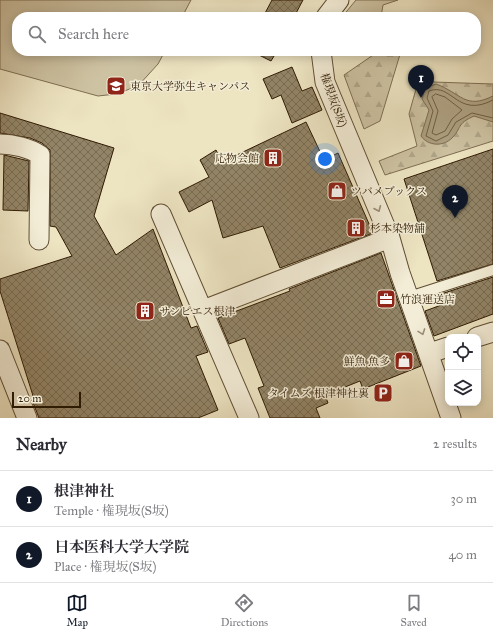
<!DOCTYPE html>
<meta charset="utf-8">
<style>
:root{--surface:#fff;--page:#f2f2f3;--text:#2b2b33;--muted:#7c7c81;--line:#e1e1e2;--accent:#111827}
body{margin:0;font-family:"IM FELL Great Primer","Noto Serif JP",serif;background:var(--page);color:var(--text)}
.controls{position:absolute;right:12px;bottom:12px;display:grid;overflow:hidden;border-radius:8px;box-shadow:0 2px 10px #0003}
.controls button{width:36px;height:36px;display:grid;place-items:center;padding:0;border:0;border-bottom:1px solid var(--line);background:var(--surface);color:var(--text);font:20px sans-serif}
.scale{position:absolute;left:12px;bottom:10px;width:69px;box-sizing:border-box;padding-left:4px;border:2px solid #301b03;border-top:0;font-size:11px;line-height:14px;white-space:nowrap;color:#301b03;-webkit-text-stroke:3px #f3edd7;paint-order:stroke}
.you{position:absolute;left:325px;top:159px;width:14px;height:14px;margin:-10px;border:3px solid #fff;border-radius:50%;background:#1a73e8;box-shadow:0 0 0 6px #1a73e833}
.badge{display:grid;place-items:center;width:26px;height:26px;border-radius:50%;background:var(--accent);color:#fff;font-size:13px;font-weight:700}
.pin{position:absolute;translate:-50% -33px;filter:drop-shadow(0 1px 2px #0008)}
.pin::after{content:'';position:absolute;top:21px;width:14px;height:12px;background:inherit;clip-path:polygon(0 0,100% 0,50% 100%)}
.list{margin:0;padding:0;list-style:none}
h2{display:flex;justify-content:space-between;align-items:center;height:52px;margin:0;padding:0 16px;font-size:17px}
h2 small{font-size:13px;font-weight:400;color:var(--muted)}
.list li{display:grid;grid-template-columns:26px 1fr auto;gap:12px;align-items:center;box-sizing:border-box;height:56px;padding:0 16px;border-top:1px solid var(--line)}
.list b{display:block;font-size:15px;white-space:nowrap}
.list p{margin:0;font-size:13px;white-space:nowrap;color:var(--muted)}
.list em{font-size:13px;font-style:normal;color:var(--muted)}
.icon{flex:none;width:22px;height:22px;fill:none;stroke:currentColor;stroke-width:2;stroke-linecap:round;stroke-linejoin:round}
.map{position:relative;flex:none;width:493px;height:418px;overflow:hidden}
.search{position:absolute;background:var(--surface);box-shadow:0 2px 10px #0003;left:12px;right:12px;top:12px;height:44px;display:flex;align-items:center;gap:10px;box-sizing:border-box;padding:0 14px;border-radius:16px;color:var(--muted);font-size:15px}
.sheet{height:164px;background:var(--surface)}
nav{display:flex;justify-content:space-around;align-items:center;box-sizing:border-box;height:56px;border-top:1px solid var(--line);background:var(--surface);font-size:11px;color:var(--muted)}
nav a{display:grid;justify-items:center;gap:2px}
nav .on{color:var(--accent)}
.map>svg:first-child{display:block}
.forest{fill:url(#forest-firs);stroke:#7e6e52}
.garden{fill:#cdc2a2;stroke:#7e6e52}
.water{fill:#ada081;stroke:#7b6b4f}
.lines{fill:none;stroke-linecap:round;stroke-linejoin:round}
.shore{stroke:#6e5e42;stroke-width:1}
.building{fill:url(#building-cross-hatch);stroke:#301b03}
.service-casing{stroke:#5f4d33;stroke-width:12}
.minor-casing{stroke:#5f4d33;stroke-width:21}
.service{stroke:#f3edd7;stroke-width:10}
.minor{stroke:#f3edd7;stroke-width:19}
.oneway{stroke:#9b8e78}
.labels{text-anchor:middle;stroke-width:3;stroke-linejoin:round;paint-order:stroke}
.poi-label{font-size:11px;fill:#301b03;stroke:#f3edd7;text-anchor:start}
.street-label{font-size:11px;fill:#301b03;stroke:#f3edd7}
</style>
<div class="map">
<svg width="493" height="418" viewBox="0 0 493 418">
<defs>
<pattern id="forest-firs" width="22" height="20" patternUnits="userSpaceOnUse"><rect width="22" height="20" fill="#cdc2a2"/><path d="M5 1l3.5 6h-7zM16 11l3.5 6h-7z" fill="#b0a68a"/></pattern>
<pattern id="building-cross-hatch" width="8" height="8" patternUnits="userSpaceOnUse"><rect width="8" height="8" fill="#928466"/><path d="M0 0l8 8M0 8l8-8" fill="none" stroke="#786b52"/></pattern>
</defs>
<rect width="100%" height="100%" fill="#ede4c2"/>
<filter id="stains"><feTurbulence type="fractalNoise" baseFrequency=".005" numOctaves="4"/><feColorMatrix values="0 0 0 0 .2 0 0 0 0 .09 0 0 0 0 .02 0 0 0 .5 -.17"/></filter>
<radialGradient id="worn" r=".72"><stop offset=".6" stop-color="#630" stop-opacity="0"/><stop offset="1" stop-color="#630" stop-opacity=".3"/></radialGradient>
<path class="forest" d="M379,51h22l-21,70 -16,8 -20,-54z
M433,82l60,2v57l-108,34 -6,-14 38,-15 -8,-32 7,-25z"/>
<path class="garden" d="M0,0h191l-9,17h-165v34h148l-7,13 -20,22 -22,8 -18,2 -98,-27z
M356,0h42l-15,5 -2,12h-39z"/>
<path class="water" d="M436,84c25,9 29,26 57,12v26l-19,-6c-18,8 -12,12 -22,22 -9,9 -24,8 -31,-2l8,-26 -7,-11 3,-11z"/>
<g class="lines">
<path class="shore" d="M436,94l9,3 17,13 -10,9 -7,12 -9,4 -4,-2 6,-22 -6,-14z
M493,100c-36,19 -41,-18 -64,-9l-2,7 6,13 -7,25 10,5 12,-6 8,-13 16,-9 21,5"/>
</g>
<path class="building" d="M272,0h31l-9,17h-31z
M251,51h26l-6,10z
M292,67l10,24 10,-4 10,23 -30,13 -11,-28 -9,4 -9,-20z
M0,113l114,35 -20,68 22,39 37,-26 38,99 6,-2 11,26 -12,4 22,54 -20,8h-159l-7,-18 2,-1 -34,-108v-12l72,-23 -16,-29 -6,-1v-76l-8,-7 -12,-5 -30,-5z
M306,122l18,38 14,-7 35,80 -93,35 -17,-42 -40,12 -11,-38 -23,12 -10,-20 30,-15 -9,-17 16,-10 6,12z
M493,149v115l-56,17 -33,-102z
M4,155l25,6 -1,50 -25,-1z
M381,253l40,113 -58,23 -3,-8 -35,14 3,8 -12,5 4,10h-50l-12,-30 6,-2 -19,-48 -16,6 -11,-26 72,-27 -1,-2z
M493,277v37l-59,22 -9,-25 19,-7 -3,-10z"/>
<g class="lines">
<g class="service-casing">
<path id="service" d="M409,297l84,-27"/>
</g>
<g class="minor-casing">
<path id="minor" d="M326,17l13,-17
M321,51l4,31 65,156 10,35 51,145
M0,144c13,0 30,4 40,11l-1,85
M161,214l88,204
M203,310l187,-72
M477,337l16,-5
M0,350l27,68
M430,353l18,-6"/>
</g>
<use href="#service" class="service"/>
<use href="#minor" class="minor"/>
</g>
<defs><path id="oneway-chevron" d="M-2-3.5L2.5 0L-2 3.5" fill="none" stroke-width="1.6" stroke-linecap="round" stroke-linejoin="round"/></defs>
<g class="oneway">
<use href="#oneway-chevron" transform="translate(378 209) rotate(67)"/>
<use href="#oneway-chevron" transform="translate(422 332) rotate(70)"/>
</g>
<defs>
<g id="university-square" transform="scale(1)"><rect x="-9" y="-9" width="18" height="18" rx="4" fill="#8f2418" stroke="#f3edd7"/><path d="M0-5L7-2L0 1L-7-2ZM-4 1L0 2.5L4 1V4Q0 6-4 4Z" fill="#fff"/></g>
<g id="building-square" transform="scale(1)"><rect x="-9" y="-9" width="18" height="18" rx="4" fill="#8f2418" stroke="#f3edd7"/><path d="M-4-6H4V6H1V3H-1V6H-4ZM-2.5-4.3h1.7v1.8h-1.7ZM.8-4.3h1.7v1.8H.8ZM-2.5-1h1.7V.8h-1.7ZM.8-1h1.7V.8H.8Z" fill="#fff"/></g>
<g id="shop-square" transform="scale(1)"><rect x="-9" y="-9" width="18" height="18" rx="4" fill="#8f2418" stroke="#f3edd7"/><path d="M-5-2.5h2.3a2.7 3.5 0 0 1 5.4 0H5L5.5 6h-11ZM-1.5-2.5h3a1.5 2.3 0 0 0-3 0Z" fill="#fff"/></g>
<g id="office-square" transform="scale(1)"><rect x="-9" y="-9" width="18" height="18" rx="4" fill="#8f2418" stroke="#f3edd7"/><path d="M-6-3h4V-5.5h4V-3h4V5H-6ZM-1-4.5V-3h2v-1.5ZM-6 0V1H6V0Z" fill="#fff"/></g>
<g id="parking-square" transform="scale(1)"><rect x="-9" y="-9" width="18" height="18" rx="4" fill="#8f2418" stroke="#f3edd7"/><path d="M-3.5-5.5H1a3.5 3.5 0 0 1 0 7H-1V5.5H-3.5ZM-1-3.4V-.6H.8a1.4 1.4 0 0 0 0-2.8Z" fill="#fff"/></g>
</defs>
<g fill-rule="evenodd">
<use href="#university-square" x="116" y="86"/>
<use href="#building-square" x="273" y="158"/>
<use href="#shop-square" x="337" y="191"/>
<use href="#building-square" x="356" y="228"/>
<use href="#office-square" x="386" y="299"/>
<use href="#building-square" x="145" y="311"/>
<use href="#shop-square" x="404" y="361"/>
<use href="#parking-square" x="383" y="393"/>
</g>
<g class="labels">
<g class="poi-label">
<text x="130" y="90">東京大学弥生キャンパス</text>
<text x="259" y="162" text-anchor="end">応物会館</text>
<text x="351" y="195">ツバメブックス</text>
<text x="370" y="232">杉本染物舗</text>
<text x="400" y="303">竹浪運送店</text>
<text x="159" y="315">サンピエス根津</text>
<text x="390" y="365" text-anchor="end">鮮魚 魚多</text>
<text x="369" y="397" text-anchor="end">タイムズ 根津神社裏</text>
</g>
<g class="street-label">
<text transform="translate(334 100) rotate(70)" y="4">権現坂(S坂)</text>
</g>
</g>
<rect width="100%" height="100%" filter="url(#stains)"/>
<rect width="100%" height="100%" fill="url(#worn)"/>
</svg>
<div class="controls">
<button><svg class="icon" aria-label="locate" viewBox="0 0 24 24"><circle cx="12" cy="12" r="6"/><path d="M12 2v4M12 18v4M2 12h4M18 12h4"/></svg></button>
<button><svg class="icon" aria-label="layers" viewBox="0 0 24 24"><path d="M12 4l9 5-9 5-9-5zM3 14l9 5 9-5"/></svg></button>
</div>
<div class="scale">20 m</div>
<div class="you"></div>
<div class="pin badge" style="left:421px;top:98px">1</div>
<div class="pin badge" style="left:455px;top:218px">2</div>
<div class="search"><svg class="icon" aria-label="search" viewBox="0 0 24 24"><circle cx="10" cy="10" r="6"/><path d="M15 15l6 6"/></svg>Search here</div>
</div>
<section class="sheet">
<h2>Nearby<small>2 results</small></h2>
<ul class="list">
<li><span class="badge">1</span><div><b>根津神社</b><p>Temple · 権現坂(S坂)</p></div><em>30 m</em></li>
<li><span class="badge">2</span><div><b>日本医科大学大学院</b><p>Place · 権現坂(S坂)</p></div><em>40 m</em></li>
</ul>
</section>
<nav>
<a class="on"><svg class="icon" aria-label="map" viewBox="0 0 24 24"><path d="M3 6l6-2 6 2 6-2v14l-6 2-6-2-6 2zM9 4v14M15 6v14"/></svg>Map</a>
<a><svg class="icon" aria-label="directions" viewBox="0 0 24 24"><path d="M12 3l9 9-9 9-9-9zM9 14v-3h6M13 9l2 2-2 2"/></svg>Directions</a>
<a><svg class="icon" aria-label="saved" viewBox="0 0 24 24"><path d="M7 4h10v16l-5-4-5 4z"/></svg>Saved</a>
</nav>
